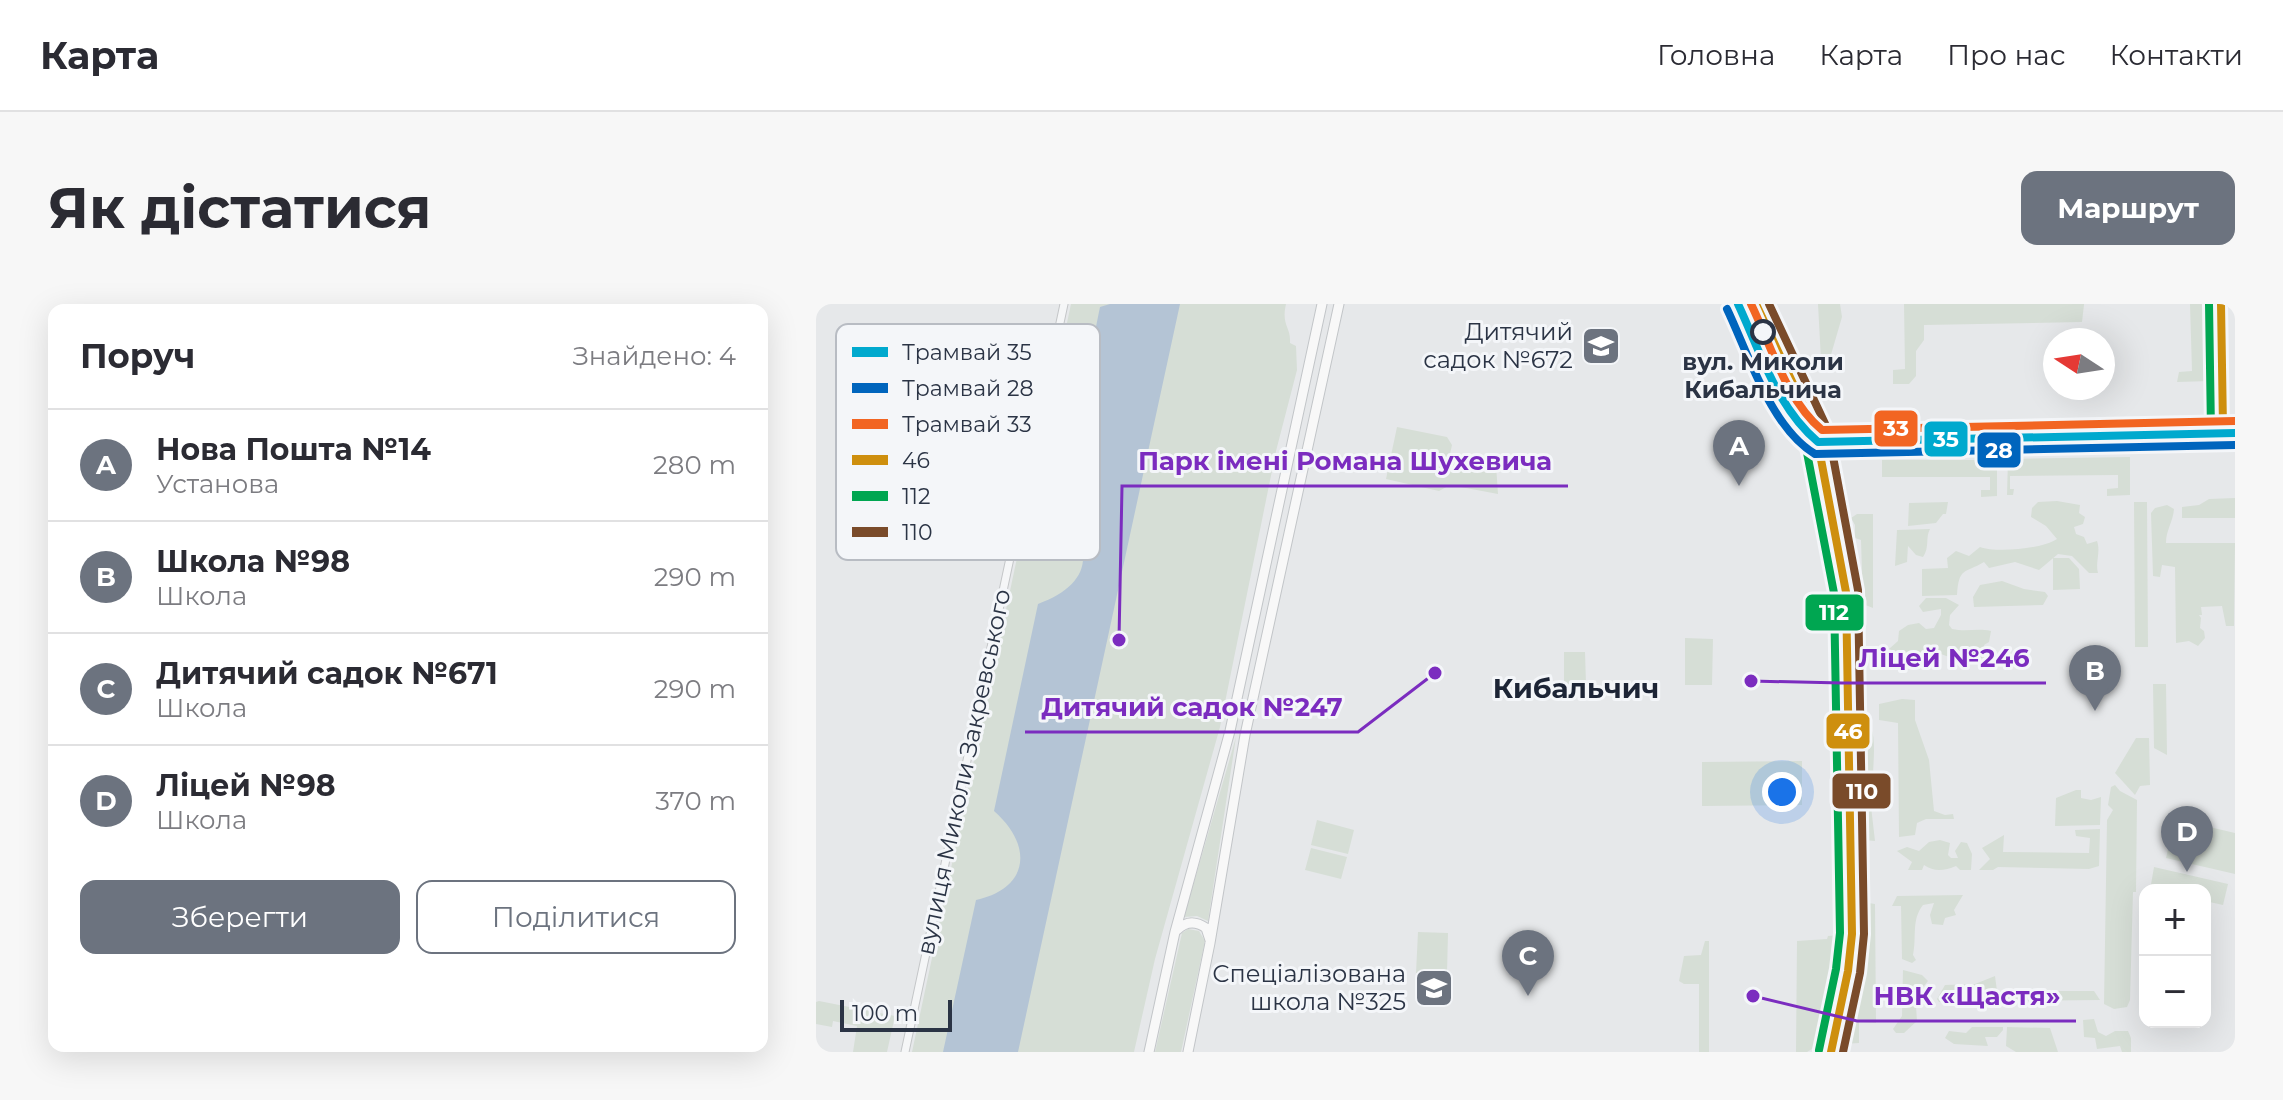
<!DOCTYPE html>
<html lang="uk">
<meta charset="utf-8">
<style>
:root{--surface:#fff;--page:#f7f7f7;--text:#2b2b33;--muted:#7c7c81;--line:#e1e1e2;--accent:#6c737f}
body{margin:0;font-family:Montserrat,sans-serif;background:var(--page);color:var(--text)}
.controls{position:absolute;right:24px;bottom:24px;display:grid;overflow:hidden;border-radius:16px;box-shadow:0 8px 32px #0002}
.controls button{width:72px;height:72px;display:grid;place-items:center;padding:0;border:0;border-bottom:2px solid var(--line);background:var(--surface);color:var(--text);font:40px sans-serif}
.compass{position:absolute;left:1227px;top:24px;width:72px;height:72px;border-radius:50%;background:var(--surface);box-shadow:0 8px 32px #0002;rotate:282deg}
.scale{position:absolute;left:24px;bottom:20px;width:112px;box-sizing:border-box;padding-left:8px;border:4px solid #2b3445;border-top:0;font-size:22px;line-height:28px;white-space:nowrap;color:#2b3445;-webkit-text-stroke:6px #f4f6f9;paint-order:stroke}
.you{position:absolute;left:966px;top:488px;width:28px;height:28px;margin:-20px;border:6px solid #fff;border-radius:50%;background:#1a73e8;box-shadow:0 0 0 12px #1a73e833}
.badge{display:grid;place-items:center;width:52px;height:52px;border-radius:50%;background:var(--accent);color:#fff;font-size:26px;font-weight:700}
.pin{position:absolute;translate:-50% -66px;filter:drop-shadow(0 2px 4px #0008)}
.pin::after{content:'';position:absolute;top:42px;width:28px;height:24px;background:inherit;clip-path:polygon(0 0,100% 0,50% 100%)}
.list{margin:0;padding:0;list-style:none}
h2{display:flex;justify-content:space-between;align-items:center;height:104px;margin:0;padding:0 32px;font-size:34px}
h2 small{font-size:26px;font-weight:400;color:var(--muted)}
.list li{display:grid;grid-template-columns:52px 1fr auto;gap:24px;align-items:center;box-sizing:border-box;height:112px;padding:0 32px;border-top:2px solid var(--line)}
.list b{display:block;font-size:30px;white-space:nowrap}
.list p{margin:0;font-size:26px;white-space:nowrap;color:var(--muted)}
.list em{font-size:26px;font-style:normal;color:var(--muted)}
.actions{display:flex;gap:16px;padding:24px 32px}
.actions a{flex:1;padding:18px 0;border:2px solid var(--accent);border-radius:16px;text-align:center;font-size:28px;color:var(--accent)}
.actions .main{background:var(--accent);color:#fff}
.map{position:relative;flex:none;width:1419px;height:748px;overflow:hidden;border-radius:16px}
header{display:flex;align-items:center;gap:48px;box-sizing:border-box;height:112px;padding:0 40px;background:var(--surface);border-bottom:2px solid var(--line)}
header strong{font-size:38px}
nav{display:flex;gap:44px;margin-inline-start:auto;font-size:28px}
.intro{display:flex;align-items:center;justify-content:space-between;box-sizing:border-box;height:192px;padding:0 48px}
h1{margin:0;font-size:56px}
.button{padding:20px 36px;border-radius:16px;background:var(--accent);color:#fff;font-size:28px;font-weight:700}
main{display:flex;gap:48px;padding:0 48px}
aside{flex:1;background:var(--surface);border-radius:16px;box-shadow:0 8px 32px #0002}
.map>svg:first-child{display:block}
.green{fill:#d6ded6}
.water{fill:#b4c4d5}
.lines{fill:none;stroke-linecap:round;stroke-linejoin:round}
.minor-casing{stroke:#c4c6c8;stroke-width:8}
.tertiary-casing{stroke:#c4c6c8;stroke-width:9}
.primary-casing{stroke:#c2c5c8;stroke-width:11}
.minor{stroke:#f5f6f7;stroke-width:6}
.tertiary{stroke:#f5f6f7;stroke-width:7}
.primary{stroke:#f8f8f8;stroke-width:9}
.bus-1-casing{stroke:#f4f6f9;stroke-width:14}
.bus-2-casing{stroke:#f4f6f9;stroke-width:14}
.bus-3-casing{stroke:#f4f6f9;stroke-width:14}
.bus-1{stroke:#ce8f0e;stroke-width:8}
.bus-2{stroke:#00a651;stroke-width:8}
.bus-3{stroke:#7a4b2a;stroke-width:8}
.tram-1-casing{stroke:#f4f6f9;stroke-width:14}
.tram-2-casing{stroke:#f4f6f9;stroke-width:14}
.tram-3-casing{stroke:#f4f6f9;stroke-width:14}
.tram-1{stroke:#00a9ce;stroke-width:8}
.tram-2{stroke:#0065bd;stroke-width:8}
.tram-3{stroke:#f26522;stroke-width:8}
.stop-dot{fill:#f4f6f9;stroke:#2b3445;stroke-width:4}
.labels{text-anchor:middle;stroke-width:6;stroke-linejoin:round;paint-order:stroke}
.poi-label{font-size:24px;fill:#2b3445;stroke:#f4f6f9;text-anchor:end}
.stop-label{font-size:24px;font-weight:bold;fill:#2b3445;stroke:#f4f6f9}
.street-label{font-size:24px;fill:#2b3445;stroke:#f4f6f9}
.quarter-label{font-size:28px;font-weight:bold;fill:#1d2536;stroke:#f4f6f9}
.key{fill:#f4f6f9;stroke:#b8bcc3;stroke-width:2}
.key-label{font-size:22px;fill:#2b3445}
.leader{fill:none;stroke:#7b2cbf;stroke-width:3}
.callout-dot{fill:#7b2cbf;stroke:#f4f6f9;stroke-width:3}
.callout-label{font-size:26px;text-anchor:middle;font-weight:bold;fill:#7b2cbf;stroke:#f4f6f9;stroke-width:6;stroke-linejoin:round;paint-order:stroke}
.line-badge{stroke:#f4f6f9;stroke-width:3}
.badge-label{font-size:22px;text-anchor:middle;font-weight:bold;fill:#fff}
</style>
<header>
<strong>Карта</strong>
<nav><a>Головна</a><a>Карта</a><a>Про нас</a><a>Контакти</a></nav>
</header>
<div class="intro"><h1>Як дістатися</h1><a class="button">Маршрут</a></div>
<main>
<aside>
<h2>Поруч<small>Знайдено: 4</small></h2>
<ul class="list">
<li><span class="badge">A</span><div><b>Нова Пошта №14</b><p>Установа</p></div><em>280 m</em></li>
<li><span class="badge">B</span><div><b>Школа №98</b><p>Школа</p></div><em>290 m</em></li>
<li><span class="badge">C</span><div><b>Дитячий садок №671</b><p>Школа</p></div><em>290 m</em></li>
<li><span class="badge">D</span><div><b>Ліцей №98</b><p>Школа</p></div><em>370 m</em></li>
</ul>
<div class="actions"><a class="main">Зберегти</a><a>Поділитися</a></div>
</aside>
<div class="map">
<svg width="1419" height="748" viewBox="0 0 1419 748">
<rect width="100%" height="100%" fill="#e6e8ea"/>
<path class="green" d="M255,0h215c-5,22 5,22 4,39l6,3 1,24 -21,81 -56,276 -65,232 -21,93h-222z
M1002,0h22l2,13 -12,41 -9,2z
M1088,0h180v1l-2,17 -158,3v15l-8,11v25l-7,8h-16v-14l12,-1z
M1374,0h20v77l-33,1 2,-10 13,-1z
M581,123l50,10 5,8 -4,18 43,10 1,-9 4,1 2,29 -48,-9 -11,6 -53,-12z
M1314,153v38l-23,1v-7l11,-1v-13l-108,1v13h4l-1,6h-6l1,-36z
M1066,156h115v36l-16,1v-7h9v-13h-108z
M1419,194v20h-53v-11l17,-2 10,-6z
M1241,197l23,4 -1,8 6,4 -2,7 -9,3 2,7 8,3 3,7 10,-3c4,11 -2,21 1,32h-9l-17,-17 -14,-2 -19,16 -24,-8 -26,6 -5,-6c-20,12 -25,5 -27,33l-35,1v-27l26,-1 -1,-10 9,-7 13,5 11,-9c16,6 62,2 77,-8l-11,-13 -15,-9 1,-9 6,-6z
M1132,198l-2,12h-3l-7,9 -28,3 1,-23z
M1318,198h13l1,145h-13z
M1351,201l7,4c-1,13 -8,21 -8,34h69l-1,83h-8l-4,-20 -21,1 1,8h-3l2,3 -1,10 4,3 1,7 -7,8 -9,-5 -13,2 -1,-76 -13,-2 -2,12 -7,-1 -2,-63 4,-5z
M1041,210h16v94l-10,-4 -2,-64 -6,-2v-13l-4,-7z
M1114,225c-5,9 0,18 -7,28l-7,-2 -8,-9 -1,16 -12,4 2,-36z
M1237,254h16l10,11 1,20 -27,1z
M1186,277l22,8 21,3 3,4 -5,9 -69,2 -1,-10 7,-12z
M1110,294h20l13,7 -9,10 -1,10 3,4c14,3 26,-1 39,2l-2,11 -5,3 3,10 -2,3 -21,-1 -5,-3 -10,3 -16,-6 -28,4 -16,-6 9,-8 1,-10 9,-6 11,-2 7,6 8,-1 7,-13v-6l-18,3 -4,-6z
M869,334l28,1 -1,46h-27z
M748,348h21l1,32h-22z
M1337,380h13l1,71 -13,-7z
M1086,395l13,1v20l14,40 5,51 11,4 8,-1 1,5h-28l-9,4 -2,12 -16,2 -1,-114 -19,-3v-16z
M1050,422l5,2c6,14 1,41 2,58l-4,3 6,52 -11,-1 1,-40 -5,-61v-10z
M420,433l-28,184 -11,-5 -13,1z
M1320,434h13l1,47 -10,1 -5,9 -20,-22z
M986,457v44l-100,1v-44z
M1299,481l5,6 17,9 -1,92h-3l-3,108 -3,7 -13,2 -10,-5 3,-184 6,-10 -5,-5 3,-18z
M1260,486h5v8l10,2 10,-3 -1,28 -45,1 1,-28z
M1359,515l60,14v41l-69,-16z
M501,516l37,10 -6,24 -37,-9z
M1284,525l-1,37 -10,3 -91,-2 -5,3h-14l11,-11 -8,-11 22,-13 -1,17 86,1 1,-15 -14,-2 -1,-6z
M1124,536l10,3 -2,12 3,3h7l-3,-7 6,-9 6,1 5,11 -1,16h-11l-4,-4c-12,5 -22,6 -32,-1l-2,5h-14l4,-8 -15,-11 10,-4 12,4 10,-9z
M495,544l36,9 -6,22 -36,-9z
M1338,563l74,17 -5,21 -18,-4v-11h-55z
M1147,591l-9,15 2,5 -11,3 -2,7 -11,-1 -2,-9 4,-12 -11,2c-12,15 -6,32 -10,50l3,5 -4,3 -10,-4 -1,-53h-9l5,-10z
M1046,598l13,2 1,119 -17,-1v21l-17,1 19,-84z
M372,625l11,2 6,10 -24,111h-26l27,-119z
M602,628l30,1 -1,40h-31z
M1024,631l-7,55 -11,53 -15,9h-11l1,-111 30,-2 1,-3z
M889,637h4v111h-10v-68h-15l-5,-3 5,-25 17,-1z
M1087,666l19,5 6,6 -9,11 2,9 -5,5 1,15 -13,12h-8l-3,-4 9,-13z
M1179,672l2,15h97l6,9 -161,2 -2,-3 8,-14 30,-1z
M3,697l76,15 -8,36h-34l4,-26 -24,-5 -1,6 -16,-3v-22z
M1278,715l4,13 8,4 9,-5h13l3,7v14h-9l-2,-6 -23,3 -2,-11 -11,-1 -1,-17z
M1156,723h31v3l-6,7h-12l3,9 -34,-2 -9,-6 4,-7 17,2z
M1191,723l43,1 8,24h-42l-10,-6z"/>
<path class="water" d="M294,0h70l-162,748h-75l33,-152c54,-12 57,-55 18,-89l44,-207c50,-18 61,-53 20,-91l42,-206z"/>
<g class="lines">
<g class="minor-casing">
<path id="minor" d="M1405,0l2,136"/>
</g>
<g class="tertiary-casing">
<path id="tertiary" d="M940,0l60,129 30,159 6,342 -4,37 -17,81
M1000,129l419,-6
M1003,145l416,-10
M89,748l159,-748"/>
</g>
<g class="primary-casing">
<path id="primary" d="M361,626c9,-9 19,-9 29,-2l4,12
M333,748l26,-120 55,-201 92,-427
M372,748l22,-109 35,-208 94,-431"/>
</g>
<use href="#minor" class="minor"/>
<use href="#tertiary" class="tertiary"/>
<use href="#primary" class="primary"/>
<g class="bus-1-casing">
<path id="bus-1" d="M940,0l60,129 30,159 6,342 -4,37 -17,81
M1405,0l2,123h12"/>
</g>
<g class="bus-2-casing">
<path id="bus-2" d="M1393,0l2,126 7,8 17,1
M929,5l59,128 30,156 6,340 -4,36 -17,81"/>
</g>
<g class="bus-3-casing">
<path id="bus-3" d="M953,0l59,126 30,160 6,344 -4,39 -17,79"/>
</g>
<use href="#bus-1" class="bus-1"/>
<use href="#bus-2" class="bus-2"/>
<use href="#bus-3" class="bus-3"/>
<g class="tram-1-casing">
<path id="tram-1" d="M922,0c22,47 39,104 80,138l417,-9"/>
</g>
<g class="tram-2-casing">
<path id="tram-2" d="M911,5c21,44 44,119 88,145l420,-9"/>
</g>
<g class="tram-3-casing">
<path id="tram-3" d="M935,0c20,41 35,96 71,126l413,-9"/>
</g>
<use href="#tram-1" class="tram-1"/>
<use href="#tram-2" class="tram-2"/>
<use href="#tram-3" class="tram-3"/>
</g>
<defs>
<g id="school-square" transform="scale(2)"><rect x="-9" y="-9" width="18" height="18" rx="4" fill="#6c737f" stroke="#f4f6f9"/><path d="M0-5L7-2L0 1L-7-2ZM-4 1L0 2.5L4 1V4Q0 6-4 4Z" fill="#fff"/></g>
</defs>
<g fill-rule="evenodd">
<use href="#school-square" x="785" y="42"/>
<use href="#school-square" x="618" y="684"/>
</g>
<circle class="stop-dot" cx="947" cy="28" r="11"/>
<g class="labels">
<g class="poi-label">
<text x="757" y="36">Дитячий<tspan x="757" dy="28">садок №672</tspan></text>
<text x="590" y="678">Спеціалізована<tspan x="590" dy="28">школа №325</tspan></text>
</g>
<g class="stop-label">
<text x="947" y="66">вул. Миколи<tspan x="947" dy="28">Кибальчича</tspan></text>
</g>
<g class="street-label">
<text transform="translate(148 468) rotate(-78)" y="8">вулиця Миколи Закревського</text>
</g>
<g class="quarter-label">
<text x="760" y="394">Кибальчич</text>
</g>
</g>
<rect x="20" y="20" width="264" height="236" rx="12" class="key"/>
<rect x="36" y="43" width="36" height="10" fill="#00a9ce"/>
<rect x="36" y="79" width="36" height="10" fill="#0065bd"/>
<rect x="36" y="115" width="36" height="10" fill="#f26522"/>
<rect x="36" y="151" width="36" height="10" fill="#ce8f0e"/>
<rect x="36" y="187" width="36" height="10" fill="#00a651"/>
<rect x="36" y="223" width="36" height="10" fill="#7a4b2a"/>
<g class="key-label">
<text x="86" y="56">Трамвай 35</text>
<text x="86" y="92">Трамвай 28</text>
<text x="86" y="128">Трамвай 33</text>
<text x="86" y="164">46</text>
<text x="86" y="200">112</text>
<text x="86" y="236">110</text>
</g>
<path class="leader" d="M303 336L306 182H752M935 377L1026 379H1230M619 369L542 428H209M937 692L1041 717H1260"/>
<g class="callout-dot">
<circle cx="303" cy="336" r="8"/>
<circle cx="935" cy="377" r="8"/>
<circle cx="619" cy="369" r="8"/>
<circle cx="937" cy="692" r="8"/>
</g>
<g class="callout-label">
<text x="529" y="166">Парк імені Романа Шухевича</text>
<text x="1128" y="363">Ліцей №246</text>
<text x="376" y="412">Дитячий садок №247</text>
<text x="1151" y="701">НВК «Щастя»</text>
</g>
<g class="line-badge">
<rect x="1057" y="105" width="46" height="39" rx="8" fill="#f26522"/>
<rect x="1107" y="116" width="46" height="38" rx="8" fill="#00a9ce"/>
<rect x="1160" y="127" width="46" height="38" rx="8" fill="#0065bd"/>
<rect x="988" y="289" width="61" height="39" rx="8" fill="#00a651"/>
<rect x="1009" y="408" width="46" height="38" rx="8" fill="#ce8f0e"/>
<rect x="1015" y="468" width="61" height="38" rx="8" fill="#7a4b2a"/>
</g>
<g class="badge-label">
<text x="1080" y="132">33</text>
<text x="1130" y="143">35</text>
<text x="1183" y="154">28</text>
<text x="1018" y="316">112</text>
<text x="1032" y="435">46</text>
<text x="1046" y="495">110</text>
</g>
</svg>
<div class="controls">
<button>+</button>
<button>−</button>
</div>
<svg class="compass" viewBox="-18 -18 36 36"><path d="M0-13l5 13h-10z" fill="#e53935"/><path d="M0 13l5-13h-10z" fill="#7c7c81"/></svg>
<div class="scale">100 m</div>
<div class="you"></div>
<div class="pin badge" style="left:923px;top:182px">A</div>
<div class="pin badge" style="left:1279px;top:407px">B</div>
<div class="pin badge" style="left:712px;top:692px">C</div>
<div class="pin badge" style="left:1371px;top:568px">D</div>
</div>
</main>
